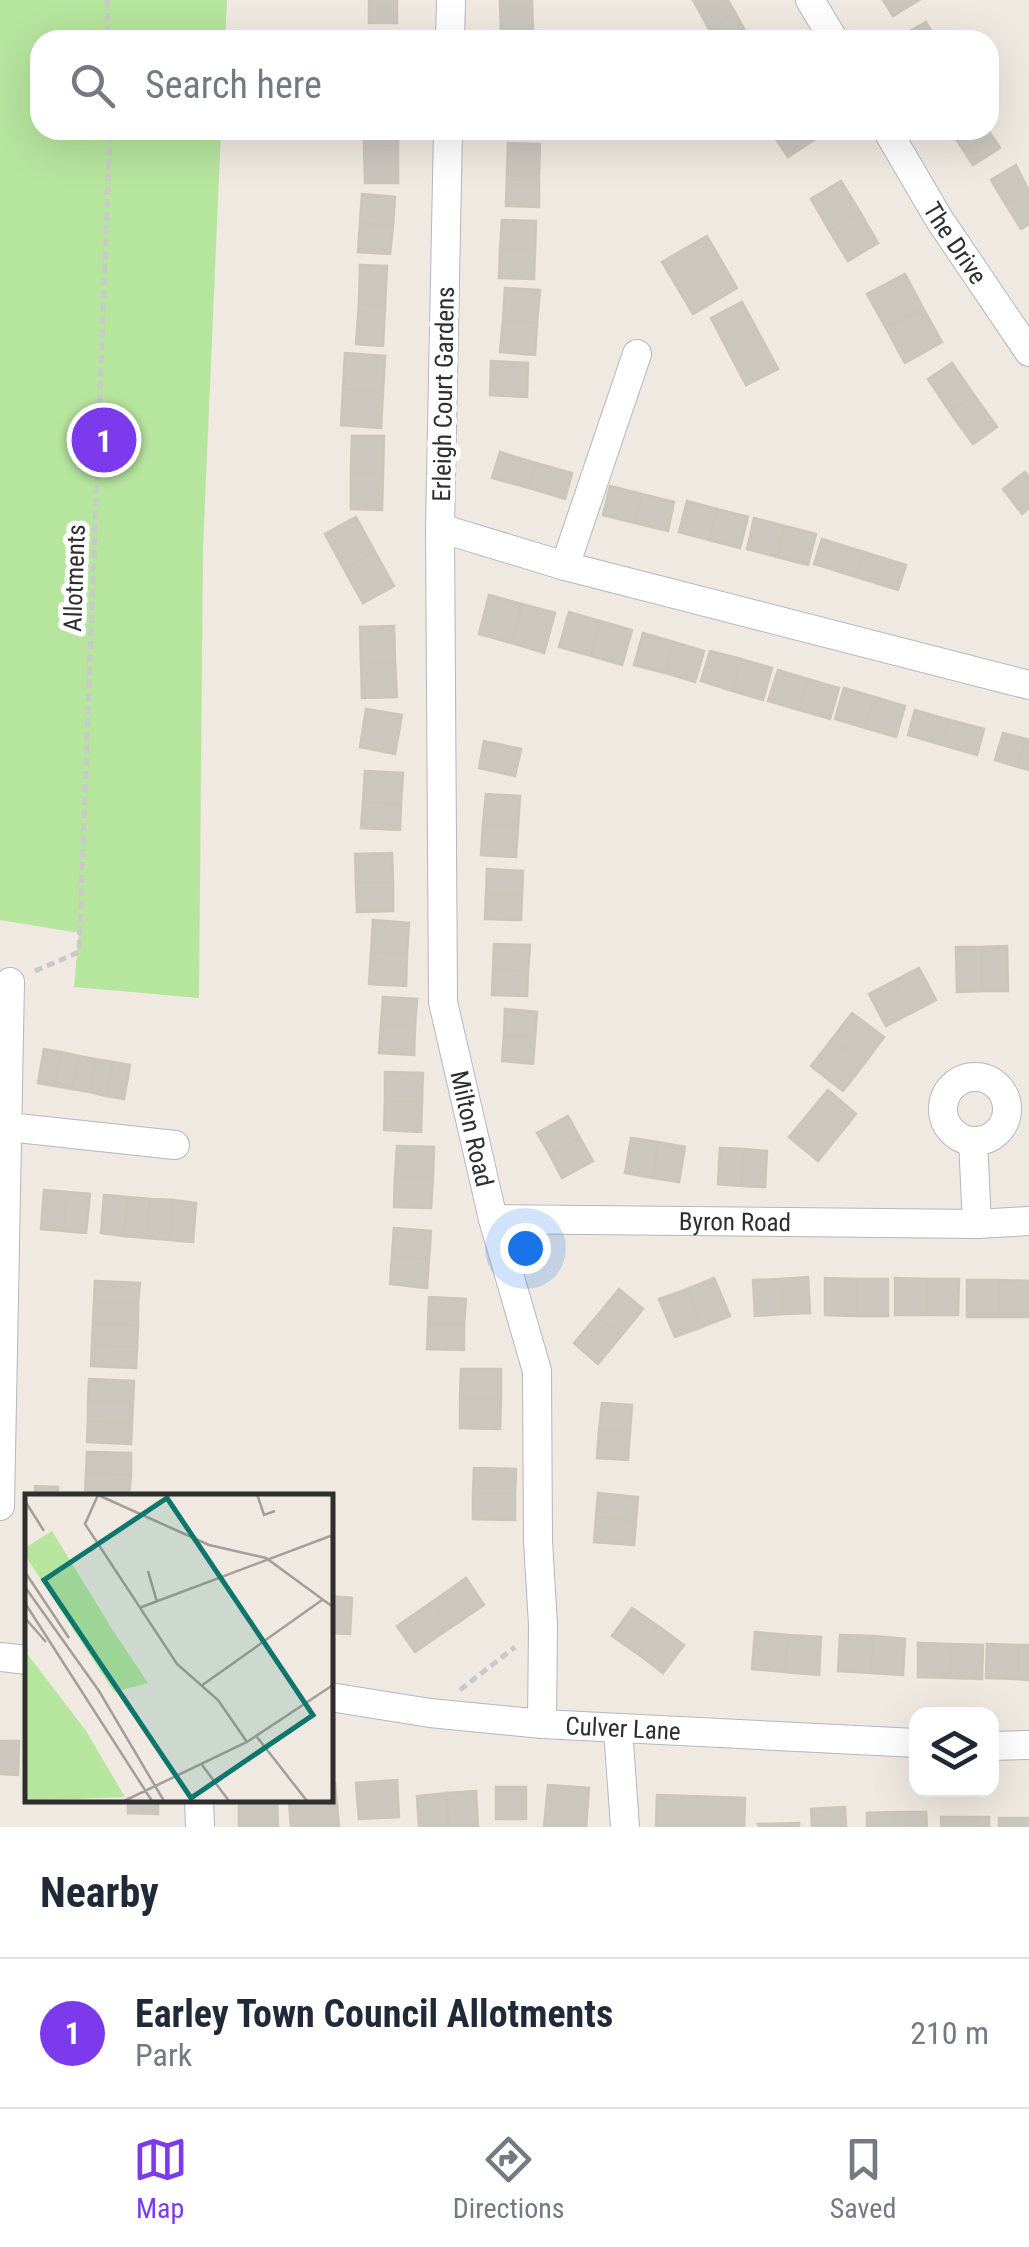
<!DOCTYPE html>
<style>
:root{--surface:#fff;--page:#f6f6f7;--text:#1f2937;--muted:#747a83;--line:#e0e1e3;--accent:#7c3aed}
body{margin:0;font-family:"Roboto Condensed",sans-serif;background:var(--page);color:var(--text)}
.controls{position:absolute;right:30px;bottom:30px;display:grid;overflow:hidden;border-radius:20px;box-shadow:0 10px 40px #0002}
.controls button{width:90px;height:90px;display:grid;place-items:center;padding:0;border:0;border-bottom:2px solid var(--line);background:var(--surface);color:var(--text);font:50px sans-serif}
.you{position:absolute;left:525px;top:1248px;width:35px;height:35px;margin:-25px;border:8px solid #fff;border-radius:50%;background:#1a73e8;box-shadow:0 0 0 15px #1a73e833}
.badge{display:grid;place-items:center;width:65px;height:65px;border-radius:50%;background:var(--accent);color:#fff;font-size:32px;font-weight:700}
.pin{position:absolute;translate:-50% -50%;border:5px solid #fff;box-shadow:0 2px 10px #0006}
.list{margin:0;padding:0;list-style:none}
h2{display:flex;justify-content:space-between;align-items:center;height:130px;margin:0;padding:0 40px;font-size:42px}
h2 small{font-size:32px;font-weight:400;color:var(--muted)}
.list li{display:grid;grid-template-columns:65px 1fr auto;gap:30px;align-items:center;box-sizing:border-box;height:150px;padding:0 40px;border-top:2px solid var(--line)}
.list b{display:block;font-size:38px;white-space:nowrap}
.list p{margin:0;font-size:32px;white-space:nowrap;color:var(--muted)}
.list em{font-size:32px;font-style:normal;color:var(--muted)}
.icon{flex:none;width:55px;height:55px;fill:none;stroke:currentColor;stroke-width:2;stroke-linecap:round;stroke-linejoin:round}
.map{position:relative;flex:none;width:1029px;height:1827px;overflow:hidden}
.search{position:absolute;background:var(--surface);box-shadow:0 10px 40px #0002;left:30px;right:30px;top:30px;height:110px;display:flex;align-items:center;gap:25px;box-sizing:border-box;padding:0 35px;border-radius:30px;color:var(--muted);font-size:38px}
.sheet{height:280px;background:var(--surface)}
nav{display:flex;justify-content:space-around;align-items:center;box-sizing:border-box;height:140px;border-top:2px solid var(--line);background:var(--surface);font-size:28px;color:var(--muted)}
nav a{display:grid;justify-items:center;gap:5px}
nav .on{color:var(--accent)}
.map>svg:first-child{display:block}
.green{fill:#b6e59e}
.building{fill:#cbc7bf;stroke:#cbc5ba;stroke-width:2.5}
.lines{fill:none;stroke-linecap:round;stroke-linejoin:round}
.street-casing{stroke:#b4b7c1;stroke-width:30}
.path{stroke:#c9c9c9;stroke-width:5;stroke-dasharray:8 5;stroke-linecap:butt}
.street{stroke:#fff;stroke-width:28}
.labels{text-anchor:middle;stroke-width:10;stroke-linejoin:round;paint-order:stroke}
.street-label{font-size:25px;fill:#2e2e2e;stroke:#fff}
.inset-road{fill:none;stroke:#a29e99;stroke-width:2.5}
.view{fill:#0f766e;fill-opacity:0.15;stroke:#0f766e;stroke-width:5}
.inset-edge{fill:none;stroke:#2e2e2e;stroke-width:5}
</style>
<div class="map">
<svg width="1029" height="1827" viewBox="0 0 1029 1827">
<rect width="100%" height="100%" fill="#efe9e1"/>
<path class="green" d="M0,0h227l-2,40h-185v90h181l-18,419 -4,449 -125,-11 5,-54 -79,-13z"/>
<path class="building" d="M369,0h28v23h-28z
M500,0h32l1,33 -32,1z
M693,0h35l8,14 -27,15z
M883,0h36l-26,16z
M736,14l14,26h-35l-6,-11z
M926,22l10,18h-34l-1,-4z
M369,32l30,1 -1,7h-29z
M533,33v7h-32v-6z
M364,130h34v16l-34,1z
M507,130h31l1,7 -32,1z
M775,130h32l7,10 -26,17 -17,-25z
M970,130h18l12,18 -27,17 -17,-26z
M508,143l32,1 -1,32 -32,-1z
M398,146v37h-33l-1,-36z
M1016,165l13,26 -23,14 -15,-25z
M507,175l32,1v31l-33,-1z
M841,181l19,31 -31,18 -18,-31z
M1029,191v33l-8,5 -15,-24z
M362,194l33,3 -2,29 -33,-3z
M860,212l18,31 -30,18 -19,-31z
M502,220l34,1 -1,29 -35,-1z
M360,223l33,3 -3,28 -32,-2z
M707,236l30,52 -44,26 -31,-52z
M500,249l35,1 -1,29 -35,-1z
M360,265l27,1 -2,40 -26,-2z
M905,274l18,34 -37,20 -19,-34z
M505,288l35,2 -3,33 -34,-3z
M742,302l36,67 -32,16 -35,-67z
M359,304l26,2 -2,40 -27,-2z
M923,308l19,34 -37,21 -19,-35z
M503,320l34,3 -2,32 -35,-3z
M345,353l40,3 -2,36 -40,-3z
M491,361l37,2 -1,34 -37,-2z
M952,363l22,32 -24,17 -22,-33z
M343,389l40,3 -2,36 -40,-3z
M974,395l23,32 -24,17 -23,-32z
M352,436h32l-1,37 -32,-1z
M500,452l36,11 -7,25 -37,-10z
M536,463l36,10 -7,26 -36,-11z
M351,472l32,1 -1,37 -31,-1z
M1025,472l4,5v31l-7,6 -19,-25z
M610,486l32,8 -7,29 -32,-8z
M642,494l32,8 -6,29 -33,-8z
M687,501l30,8 -8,31 -30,-8z
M717,509l31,8 -8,31 -31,-8z
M356,517l19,35 -31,17 -19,-35z
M754,518l31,8 -8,31 -30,-8z
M785,526l31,8 -8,31 -31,-8z
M822,539l42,13 -8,25 -42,-13z
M375,552l19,34 -31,17 -19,-34z
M864,552l42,13 -8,25 -42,-13z
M489,595l33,9 -10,39 -33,-9z
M522,604l33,9 -11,40 -32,-10z
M569,612l31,9 -9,35 -32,-9z
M600,621l32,9 -10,35 -31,-9z
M394,626l1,36h-34l-1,-35z
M643,633l31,9 -9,31 -31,-8z
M674,642l30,9 -9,31 -30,-9z
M710,651l31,8 -9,32 -31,-10z
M741,659l31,9 -9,32 -31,-9z
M361,662h34l2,35 -35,1z
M778,670l30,9 -9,31 -31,-9z
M808,679l31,9 -9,31 -31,-9z
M844,688l31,9 -10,31 -30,-9z
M875,697l30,9 -9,31 -31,-9z
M366,709l36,6 -7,39 -35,-7z
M915,710l35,10 -8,25 -34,-10z
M950,720l34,9 -7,26 -35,-10z
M1003,733l23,6 -8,28 -23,-7z
M1026,739l3,1v30l-11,-3z
M484,741l37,8 -6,27 -36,-8z
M365,771l38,2 -2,31 -38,-2z
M486,794l34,2 -2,31 -35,-3z
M363,802l38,2 -1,26 -39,-2z
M483,824l35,3 -2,30 -35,-2z
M392,853l1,29 -37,1 -1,-29z
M487,869l36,2 -1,24 -36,-1z
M393,882v29l-36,1 -1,-29z
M486,894l36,1 -1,25 -36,-1z
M373,920l36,3 -2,31 -36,-2z
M494,944l36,1 -2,26 -35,-2z
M1007,946l1,45h-26l-1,-44z
M956,947h25l1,44 -25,1z
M371,952l36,2 -1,32 -37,-2z
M919,968l17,32 -25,13 -17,-32z
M493,969l35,2 -1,25 -35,-1z
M894,981l17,32 -25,13 -17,-32z
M383,997l34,2 -2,28 -34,-3z
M505,1009l32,3 -2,26 -31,-3z
M852,1013l32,24 -20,27 -32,-25z
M381,1024l34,3 -1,28 -35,-2z
M504,1035l31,3 -2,26 -31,-3z
M832,1039l32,25 -21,27 -32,-25z
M44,1049l17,3 -6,34 -17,-3z
M61,1052l18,4 -7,33 -17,-3z
M79,1056l16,3 -5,33 -18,-3z
M95,1059l18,3 -7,34 -16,-4z
M113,1062l17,3 -6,34 -18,-3z
M385,1072l38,1 -1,29 -37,-1z
M828,1090l28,24 -38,47 -29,-24z
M385,1101l37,1 -1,30 -37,-2z
M568,1116l12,22 -30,17 -13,-22z
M580,1138l13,23 -31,17 -12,-23z
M631,1138l27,4 -5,36 -28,-5z
M658,1142l27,5 -6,35 -26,-4z
M397,1146l37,1 -1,30 -38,-1z
M720,1148l23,1 -2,37 -23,-2z
M743,1149l24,2 -2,36 -24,-1z
M395,1176l38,1 -2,31 -37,-1z
M44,1190l23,2 -3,39 -23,-2z
M67,1192l23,2 -4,39 -22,-2z
M104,1195l24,2 -4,39 -23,-3z
M128,1197l22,2 -3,39 -23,-2z
M150,1199l23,1 -3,40 -23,-2z
M173,1200l23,3 -3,39 -23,-2z
M394,1228l37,3 -2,28 -37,-3z
M392,1256l37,3 -2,29 -37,-4z
M808,1277l2,36 -27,1 -2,-35z
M714,1278l16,38 -28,11 -15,-38z
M825,1278l32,1v37l-32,-1z
M895,1278l32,1v36h-32z
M781,1279l2,35 -28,2 -2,-36z
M857,1279h31v37h-31z
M927,1279h32l-1,36h-31z
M967,1280h32v37h-32z
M999,1280l30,1v36h-30z
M95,1281l45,2 -2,21 -44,-2z
M619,1289l24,20 -22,27 -24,-20z
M687,1289l15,38 -27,10 -16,-38z
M429,1297l37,2 -2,25 -36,-1z
M94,1302l44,2v22l-45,-3z
M597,1316l24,20 -23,28 -24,-21z
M93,1323l45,3 -1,21 -45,-2z
M428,1323l36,1v26l-37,-1z
M92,1345l45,2 -1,21 -45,-2z
M461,1369h40v30h-41z
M89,1379l45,2 -1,21 -45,-2z
M460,1399h41l-1,30 -40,-1z
M88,1400l45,2 -1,21 -44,-2z
M602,1403l30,2 -2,27 -31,-2z
M88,1421l44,2 -1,21 -44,-2z
M599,1430l31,2 -2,28 -31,-2z
M87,1452l44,1v22l-45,-2z
M474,1468l42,1 -1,25 -42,-1z
M86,1473l45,2 -2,21 -44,-1z
M35,1486l23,1v10h-23z
M473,1493l42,1v26l-42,-1z
M598,1493l40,4 -2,24 -40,-4z
M596,1517l40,4 -2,24 -40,-3z
M466,1578l18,27 -34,23 -18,-26z
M330,1596l22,2 -2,36 -20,-1z
M432,1602l18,26 -35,24 -18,-26z
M632,1608l26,18 -20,28 -26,-18z
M658,1626l26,19 -21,28 -25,-19z
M755,1632l33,3 -3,37 -33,-3z
M788,1635l33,2 -2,38 -34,-3z
M840,1635l33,1 -2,37 -33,-2z
M873,1636l32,3 -2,36 -32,-2z
M918,1643l33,1 -1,34 -32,-1z
M951,1644l32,1 -1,34 -32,-1z
M987,1644l32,1 -1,34 -32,-1z
M1019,1645h10v35l-11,-1z
M0,1741h19l-1,34 -18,-1z
M397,1780l2,37 -40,2 -3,-36z
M335,1783l4,44h-48l-2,-27h41v-16z
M548,1785l41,3 -3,39h-42z
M496,1787h30v32h-30z
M476,1791l2,36h-29l-3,-34z
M446,1793l3,34h-30l-2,-31z
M657,1795l88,3 -1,29h-88z
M128,1800h30v14l-30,-1z
M239,1800h38l1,27h-39z
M845,1807l1,20h-34l-1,-18z
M896,1812l1,15h-30v-14z
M896,1812h30l1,15h-30z
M941,1817h48v10h-48z
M999,1818h30v9h-30z
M799,1823v4h-40l-1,-3z"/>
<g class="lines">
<g class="street-casing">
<g id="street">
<path d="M810,0l24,40"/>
<path d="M450,40l1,-40"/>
<path id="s1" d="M448,130l-8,398 3,474 50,217 44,152 1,170 5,84 -1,99"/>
<path id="s2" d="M887,130l52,89 90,133"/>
<path d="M440,528l125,38 464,119"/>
<path d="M565,566l72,-212"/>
<circle cx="975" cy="1109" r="32"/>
<path d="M8,1127l167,18"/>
<path d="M973,1141l4,83"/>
<path id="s3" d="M493,1219l484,5 52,-3"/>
<path d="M0,1506l10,-524"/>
<path d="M0,1657l28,3"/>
<path id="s4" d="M330,1697l100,16 112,11 374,19"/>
<path d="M618,1729l7,98"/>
<path d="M992,1746l37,-1"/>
<path d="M199,1800l1,27"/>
</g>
</g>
<path class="path" d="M107,0l1,40
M35,971l44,-19 31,-822
M460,1690l55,-43"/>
<use href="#street" class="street"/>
</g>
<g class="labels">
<g class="street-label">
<text dy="9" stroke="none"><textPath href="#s2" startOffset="132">The Drive</textPath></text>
<text transform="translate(443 394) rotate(-89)" y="9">Erleigh Court Gardens</text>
<text transform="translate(74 578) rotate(-88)" y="9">Allotments</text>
<text dy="9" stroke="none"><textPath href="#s1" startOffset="1002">Milton Road</textPath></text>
<text dy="9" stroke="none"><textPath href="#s3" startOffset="242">Byron Road</textPath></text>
<text dy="9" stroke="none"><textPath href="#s4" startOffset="295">Culver Lane</textPath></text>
</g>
</g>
<g transform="translate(25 1494)">
<rect width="308" height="308" fill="#efe9e1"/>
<path d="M27,37l60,98 36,54 -34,9 -89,-137v-7zM0,157l61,80 39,66 -100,4z" fill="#b6e59e"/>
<path class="inset-road" d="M232,0l7,21 11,-4M73,1l-13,29 92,140 41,36 29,42M73,1l111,50 57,13 67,49M0,7l19,30M123,77l9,31M0,78l44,66M0,93l74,104 65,110M0,109l127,198M114,114l194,-73M0,124l21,24M176,192l121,-86M99,202l53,82M232,243l50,64M177,271l27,36M99,307l123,-59 86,-57"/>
<path class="view" d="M142,4l146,217 -122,83 -147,-218z"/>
<rect width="308" height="308" class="inset-edge"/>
</g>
</svg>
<div class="controls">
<button><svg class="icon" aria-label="layers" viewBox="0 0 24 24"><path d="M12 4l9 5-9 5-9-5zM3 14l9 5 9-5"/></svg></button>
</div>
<div class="you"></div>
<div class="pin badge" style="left:104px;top:440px">1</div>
<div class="search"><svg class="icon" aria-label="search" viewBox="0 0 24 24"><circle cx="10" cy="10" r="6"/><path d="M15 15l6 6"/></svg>Search here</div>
</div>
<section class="sheet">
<h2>Nearby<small></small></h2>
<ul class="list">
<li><span class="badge">1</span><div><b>Earley Town Council Allotments</b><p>Park</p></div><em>210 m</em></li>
</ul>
</section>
<nav>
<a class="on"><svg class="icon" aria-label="map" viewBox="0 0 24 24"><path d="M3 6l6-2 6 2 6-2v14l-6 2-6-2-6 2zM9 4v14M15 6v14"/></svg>Map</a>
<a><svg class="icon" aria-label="directions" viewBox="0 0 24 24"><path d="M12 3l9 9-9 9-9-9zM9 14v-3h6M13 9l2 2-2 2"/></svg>Directions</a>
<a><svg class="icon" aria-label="saved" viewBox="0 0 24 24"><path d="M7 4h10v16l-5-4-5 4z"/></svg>Saved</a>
</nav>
